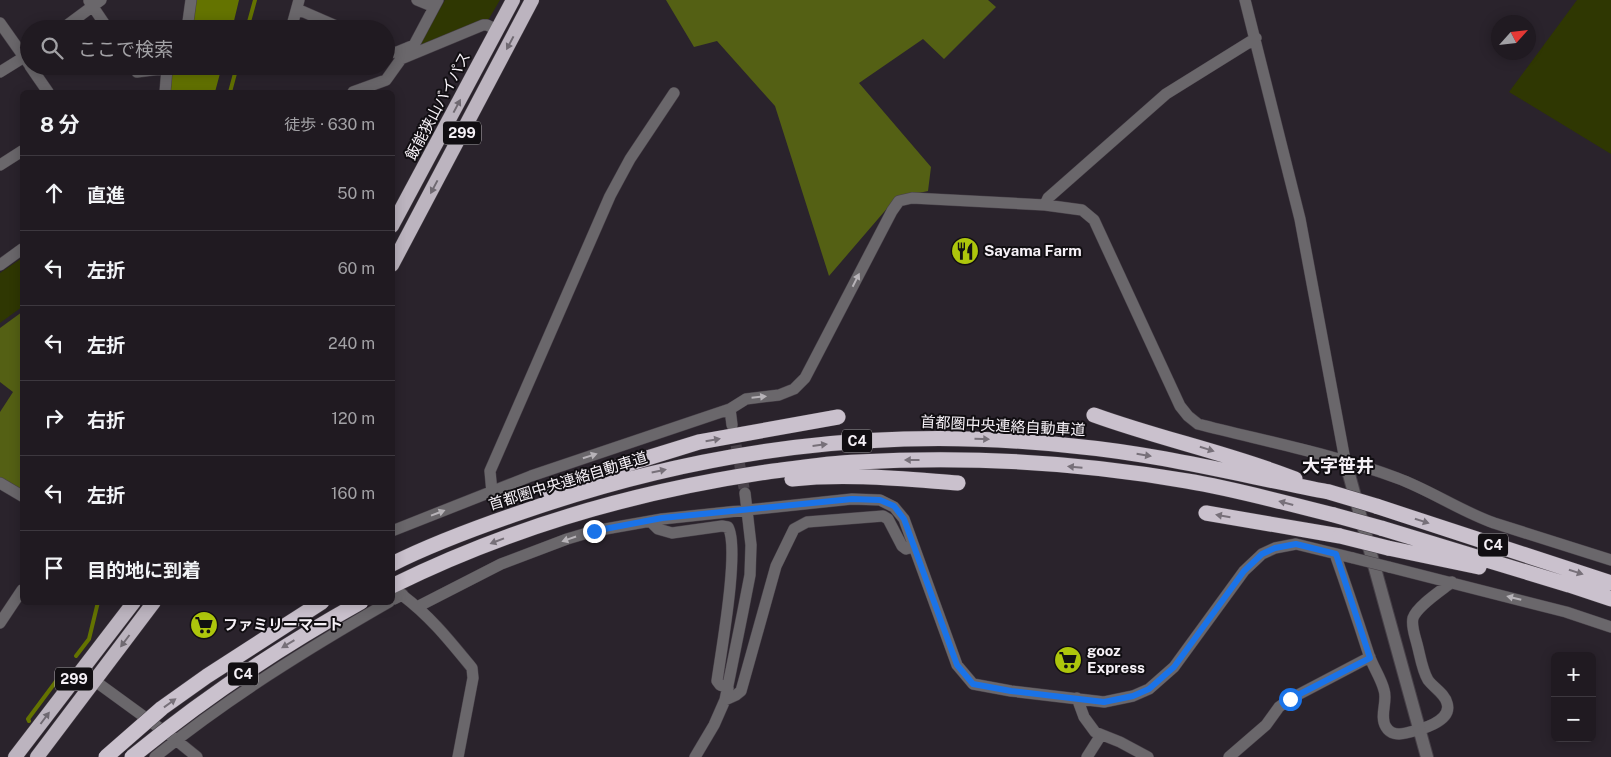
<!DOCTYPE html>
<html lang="ja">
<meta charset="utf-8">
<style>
:root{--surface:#201a21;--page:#28232a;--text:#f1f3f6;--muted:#a2a1a5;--line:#3d383f}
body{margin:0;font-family:"Public Sans","Noto Sans JP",sans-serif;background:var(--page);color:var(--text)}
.controls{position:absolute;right:15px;bottom:15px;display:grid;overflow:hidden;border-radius:8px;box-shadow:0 2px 12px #0003}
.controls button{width:45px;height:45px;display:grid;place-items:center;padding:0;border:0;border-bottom:1px solid var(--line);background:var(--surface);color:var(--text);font:25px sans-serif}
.compass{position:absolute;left:1491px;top:15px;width:45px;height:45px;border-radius:50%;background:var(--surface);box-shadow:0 2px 12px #0003;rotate:63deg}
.stop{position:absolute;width:15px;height:15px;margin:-11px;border:4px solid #1a73e8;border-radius:50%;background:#fff}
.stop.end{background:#1a73e8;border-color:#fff;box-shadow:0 1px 5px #0008}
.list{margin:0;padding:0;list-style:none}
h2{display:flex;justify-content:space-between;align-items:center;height:65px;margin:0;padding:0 20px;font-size:21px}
h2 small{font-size:16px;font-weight:400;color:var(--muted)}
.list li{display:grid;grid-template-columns:32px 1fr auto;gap:15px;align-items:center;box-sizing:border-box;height:75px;padding:0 20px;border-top:1px solid var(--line)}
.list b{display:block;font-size:19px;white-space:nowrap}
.list em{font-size:16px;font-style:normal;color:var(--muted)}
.icon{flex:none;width:28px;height:28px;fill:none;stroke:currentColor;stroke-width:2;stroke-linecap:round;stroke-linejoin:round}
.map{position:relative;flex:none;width:1611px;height:757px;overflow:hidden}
.search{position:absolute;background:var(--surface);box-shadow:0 2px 12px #0003;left:20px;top:20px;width:375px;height:55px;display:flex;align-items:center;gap:12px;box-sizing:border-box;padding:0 18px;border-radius:28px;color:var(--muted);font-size:19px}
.panel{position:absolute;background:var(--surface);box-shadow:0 2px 12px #0003;left:20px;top:90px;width:375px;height:515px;border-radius:8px}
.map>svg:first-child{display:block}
.green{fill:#2f3702}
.forest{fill:#546014}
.water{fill:#647300}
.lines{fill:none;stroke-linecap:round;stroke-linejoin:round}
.stream{stroke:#647300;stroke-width:4}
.minor-tunnel{stroke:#49424a;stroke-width:11;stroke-dasharray:11 5.5;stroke-linecap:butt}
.minor-casing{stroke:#474048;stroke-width:12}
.tertiary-casing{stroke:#474048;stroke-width:14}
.trunk-casing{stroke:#474048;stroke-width:15}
.motorway-casing{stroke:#474048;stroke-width:16}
.minor{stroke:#6a676b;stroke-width:11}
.tertiary{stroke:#6a676b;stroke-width:12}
.trunk{stroke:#bcb4bf;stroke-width:14}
.motorway{stroke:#cac1cd;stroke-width:15}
.minor-bridge-casing{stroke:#474048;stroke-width:12;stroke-linecap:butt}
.motorway-bridge-casing{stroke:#474048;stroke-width:16;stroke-linecap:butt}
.minor-bridge{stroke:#6a676b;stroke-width:11}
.motorway-bridge{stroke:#cac1cd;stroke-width:15}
.oneway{fill:#6f6971}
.oneway2{fill:#b7b3b8}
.oneway3{fill:#777079}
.route{stroke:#1a73e8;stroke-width:6}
.labels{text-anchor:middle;stroke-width:4;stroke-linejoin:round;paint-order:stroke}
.shield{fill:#110e12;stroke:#b1adb2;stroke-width:1}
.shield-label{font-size:14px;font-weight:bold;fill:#f6f1f7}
.street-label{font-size:15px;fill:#f6f1f7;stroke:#110e12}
.poi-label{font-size:15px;font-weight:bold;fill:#f6f1f7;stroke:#110e12;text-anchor:start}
.quarter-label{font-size:18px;font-weight:bold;fill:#f6f1f7;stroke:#110e12}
</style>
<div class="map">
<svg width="1611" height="757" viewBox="0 0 1611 757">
<rect width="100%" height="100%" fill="#2a232c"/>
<path class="green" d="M445,0h55l-13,22 -69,25z
M1577,0h34v154l-102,-62z
M22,258v49l-22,16v-50z"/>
<path class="forest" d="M666,0h322l8,7 -52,52 -21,-20 -64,44 72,84 -3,24 -32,7 -67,78 -54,-170 -58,-65 -23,6z
M22,312v179l-22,-13v-66l13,-20 -13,-10v-54z"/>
<path class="water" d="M196,0h43l-7,29h-41z
M190,66h32l-7,26h-46l3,-19 18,-3z"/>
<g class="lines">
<path class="stream" d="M247,29l8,-29
M230,92l7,-26
M76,656l13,-17 9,-37
M29,721l-1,-2 35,-47"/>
<path class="minor-tunnel" d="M733,429l12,64"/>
<g class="minor-casing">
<path id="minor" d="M417,0l17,7
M1245,0l55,219 45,241
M89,1l19,28
M297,9l46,20
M0,23l29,41
M62,29l39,-29
M187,29l4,-29
M291,29l8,-29
M386,53l11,-1 17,-7 24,-45
M30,66l18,26
M134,66l3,6 47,-6
M0,72l29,-18
M165,92l2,-23
M353,92l33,-12 15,-21 82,-34h4l10,5
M0,165l22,-14
M1045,205l3,-7 118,-104 90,-56
M0,265l22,-16
M730,409l2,16
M0,483l22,13
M492,493l-2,-22 120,-275 20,-37 44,-66
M650,521l8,8 14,4 50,-7 6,1c12,21 -7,125 -11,154l3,4 8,3
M392,531l139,-55 199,-67 16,-10 33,-4 15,-6 11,-11 87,-167 7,-10 13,-3 133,7 37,5 12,10 86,186 8,10 10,8c66,17 135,30 199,54 33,12 63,33 97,45l117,37
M1335,554c12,34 23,67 34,101 4,12 12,23 15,35 4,11 -5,26 2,37 4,7 12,8 20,6 13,-3 47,-11 41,-30 -2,-9 -13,-15 -19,-23 -6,-10 -8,-25 -11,-36 -2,-8 -6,-18 -4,-26 4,-12 29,-28 39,-36
M1389,567l177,45 45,15
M394,599l8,-4c29,22 47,45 70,73l1,10 -15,79
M417,607l84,-43 66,-25 27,-8 68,-12 190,-20 28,1 14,7 10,12 53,146 16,19 38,7 93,11 29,-6 16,-7 25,-22 70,-96 18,-17 13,-6 21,-4 57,14
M0,623l22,-33
M95,681l81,59 21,17
M1077,698l7,19 11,15 25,10 28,15
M725,700l11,-5 5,-4 35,-125 18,-37 13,-7 76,-6 5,3 14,27 4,3 8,-2
M155,757c73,-59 152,-108 234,-155
M695,757l19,-32 11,-25 18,-89 7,-36 1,-30 -6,-52
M1087,757l14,-22
M1229,757l37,-32 13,-18 11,-8 80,-42"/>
</g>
<g class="tertiary-casing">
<path id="tertiary" d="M1345,460l82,297
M392,589l10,6"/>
</g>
<g class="trunk-casing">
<path id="trunk" d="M392,226l121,-226
M392,265l140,-265
M15,757l119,-155
M37,757l117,-155"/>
</g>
<g class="motorway-casing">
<path id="motorway" d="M1094,415c66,24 135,38 201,64
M792,479c55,-6 111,0 166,4
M550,492l65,-24 84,-26 139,-25
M1376,506l235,77
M1206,513l134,23
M1381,528l188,57 42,14
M1388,548l91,19
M392,564c42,-21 86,-37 130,-52 123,-43 253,-69 382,-73 57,-2 113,1 169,7 87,8 171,30 256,46
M392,586c117,-58 246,-95 375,-114 30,-4 61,-9 91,-10 109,-6 221,0 329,19 49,8 98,22 147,34"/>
</g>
<use href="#minor" class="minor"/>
<use href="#tertiary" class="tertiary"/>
<use href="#trunk" class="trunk"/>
<use href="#motorway" class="motorway"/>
<g class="minor-bridge-casing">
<path id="minor-bridge" d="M1353,558l36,9"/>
</g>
<g class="motorway-bridge-casing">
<path id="motorway-bridge" d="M1329,492l47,14
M1334,515l47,13
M1340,536l48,12
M106,757l56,-49 45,-32 115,-74
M132,757c72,-59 148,-110 229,-155"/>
</g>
<use href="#minor-bridge" class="minor-bridge"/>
<use href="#motorway-bridge" class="motorway-bridge"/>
</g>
<defs><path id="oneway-solid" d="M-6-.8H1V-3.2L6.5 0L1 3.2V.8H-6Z" transform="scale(1.25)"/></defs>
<g class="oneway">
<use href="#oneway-solid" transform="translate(510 43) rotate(118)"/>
<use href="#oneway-solid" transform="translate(457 106) rotate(-62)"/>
<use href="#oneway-solid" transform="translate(434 187) rotate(118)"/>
<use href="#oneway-solid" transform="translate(125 641) rotate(127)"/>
<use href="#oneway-solid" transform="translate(45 718) rotate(-53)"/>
</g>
<g class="oneway2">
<use href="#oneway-solid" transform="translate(856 280) rotate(-63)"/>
<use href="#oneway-solid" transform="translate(759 397) rotate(-6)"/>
<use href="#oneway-solid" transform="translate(590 456) rotate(-18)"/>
<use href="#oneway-solid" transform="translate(438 513) rotate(-21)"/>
<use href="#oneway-solid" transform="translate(569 539) rotate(161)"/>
<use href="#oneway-solid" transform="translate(1514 598) rotate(-166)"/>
</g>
<g class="oneway3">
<use href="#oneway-solid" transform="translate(982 439) rotate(2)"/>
<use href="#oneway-solid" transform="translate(713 440) rotate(-10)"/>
<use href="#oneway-solid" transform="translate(820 445) rotate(-7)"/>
<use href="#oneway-solid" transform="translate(1207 449) rotate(17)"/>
<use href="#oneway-solid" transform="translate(1144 455) rotate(9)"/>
<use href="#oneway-solid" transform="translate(912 460) rotate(180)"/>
<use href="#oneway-solid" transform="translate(1075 467) rotate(-175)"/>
<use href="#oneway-solid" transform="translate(659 471) rotate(-12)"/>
<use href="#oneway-solid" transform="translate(1286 503) rotate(-165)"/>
<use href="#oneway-solid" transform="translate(1223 516) rotate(-170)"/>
<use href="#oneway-solid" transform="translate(1422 521) rotate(18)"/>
<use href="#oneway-solid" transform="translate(497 541) rotate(159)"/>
<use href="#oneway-solid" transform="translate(1576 572) rotate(18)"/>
<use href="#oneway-solid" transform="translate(288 644) rotate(149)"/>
<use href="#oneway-solid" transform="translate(170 703) rotate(-36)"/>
</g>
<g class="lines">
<path class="route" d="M594,531l68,-13 190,-19 28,1 14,6 10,13 53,146 16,19 38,7 93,11 29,-6 16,-7 25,-22 70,-96 18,-17 13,-6 21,-4 40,10 34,104 -80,41"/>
</g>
<defs>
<g id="restaurant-disc" transform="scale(1.4375)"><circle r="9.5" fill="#adc60c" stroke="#110e12"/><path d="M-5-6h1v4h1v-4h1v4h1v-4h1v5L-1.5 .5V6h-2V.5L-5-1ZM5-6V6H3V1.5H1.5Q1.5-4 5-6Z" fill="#111"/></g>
<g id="supermarket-disc" transform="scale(1.4375)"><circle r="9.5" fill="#adc60c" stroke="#110e12"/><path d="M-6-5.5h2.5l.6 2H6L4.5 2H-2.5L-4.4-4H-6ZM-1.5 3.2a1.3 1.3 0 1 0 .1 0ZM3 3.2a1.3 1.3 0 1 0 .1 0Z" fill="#111"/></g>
</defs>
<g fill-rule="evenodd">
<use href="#restaurant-disc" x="965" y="251"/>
<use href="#supermarket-disc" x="204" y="625"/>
<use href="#supermarket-disc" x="1068" y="660"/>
</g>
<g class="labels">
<g class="shield">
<rect x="443" y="121.5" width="38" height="23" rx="4"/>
<rect x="842" y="429.5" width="30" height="23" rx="4"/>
<rect x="1478" y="533.5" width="30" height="23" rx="4"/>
<rect x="228" y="662.5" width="30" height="23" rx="4"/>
<rect x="55" y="667.5" width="38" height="23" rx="4"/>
</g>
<g class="shield-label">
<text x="462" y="138">299</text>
<text x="857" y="446">C4</text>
<text x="1493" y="550">C4</text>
<text x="243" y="679">C4</text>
<text x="74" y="684">299</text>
</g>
<g class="street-label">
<text transform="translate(438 106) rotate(-62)" y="5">飯能狭山バイパス</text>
<text transform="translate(1003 426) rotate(3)" y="5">首都圏中央連絡自動車道</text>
<text transform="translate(568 481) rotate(-17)" y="5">首都圏中央連絡自動車道</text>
</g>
<g class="poi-label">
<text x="984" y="256">Sayama Farm</text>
<text x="223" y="630">ファミリーマート</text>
<text x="1087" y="656">gooz<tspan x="1087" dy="17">Express</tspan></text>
</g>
<g class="quarter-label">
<text x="1338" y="472">大字笹井</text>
</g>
</g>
</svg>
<div class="controls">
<button>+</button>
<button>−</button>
</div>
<svg class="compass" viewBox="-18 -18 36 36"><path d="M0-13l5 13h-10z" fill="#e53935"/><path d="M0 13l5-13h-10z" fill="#a2a1a5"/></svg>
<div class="stop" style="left:1290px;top:699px"></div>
<div class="stop end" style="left:594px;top:531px"></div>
<div class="search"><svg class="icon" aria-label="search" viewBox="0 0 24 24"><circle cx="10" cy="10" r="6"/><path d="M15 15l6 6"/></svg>ここで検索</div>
<section class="panel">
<h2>8 分<small>徒歩 · 630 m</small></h2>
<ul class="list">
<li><svg class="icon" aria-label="ahead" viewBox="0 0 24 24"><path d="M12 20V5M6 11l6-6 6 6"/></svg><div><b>直進</b></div><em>50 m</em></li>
<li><svg class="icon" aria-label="left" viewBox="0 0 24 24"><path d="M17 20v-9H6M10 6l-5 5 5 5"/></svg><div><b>左折</b></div><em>60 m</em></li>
<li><svg class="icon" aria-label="left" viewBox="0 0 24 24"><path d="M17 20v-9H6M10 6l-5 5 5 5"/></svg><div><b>左折</b></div><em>240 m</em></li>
<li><svg class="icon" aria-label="right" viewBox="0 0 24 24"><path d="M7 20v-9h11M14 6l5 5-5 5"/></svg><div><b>右折</b></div><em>120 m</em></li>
<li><svg class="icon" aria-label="left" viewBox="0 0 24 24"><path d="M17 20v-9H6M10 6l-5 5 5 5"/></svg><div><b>左折</b></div><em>160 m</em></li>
<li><svg class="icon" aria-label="arrive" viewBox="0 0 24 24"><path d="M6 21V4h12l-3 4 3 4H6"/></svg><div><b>目的地に到着</b></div></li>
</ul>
</section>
</div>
